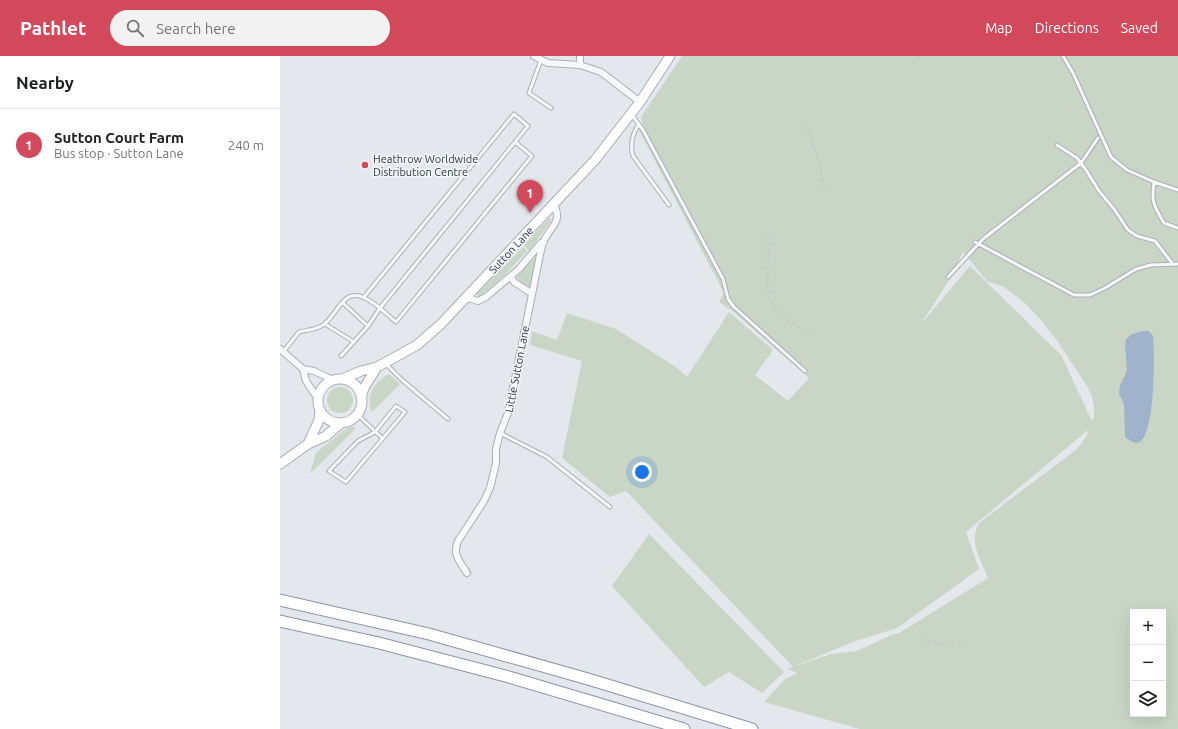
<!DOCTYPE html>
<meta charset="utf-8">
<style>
:root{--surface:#fff;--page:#f2f2f2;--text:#202124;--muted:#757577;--line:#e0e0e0;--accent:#d1495b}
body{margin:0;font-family:Ubuntu,sans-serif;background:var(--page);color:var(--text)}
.controls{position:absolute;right:12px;bottom:12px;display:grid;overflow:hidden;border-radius:0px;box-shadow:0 4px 16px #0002}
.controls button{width:36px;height:36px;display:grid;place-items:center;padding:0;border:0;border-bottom:1px solid var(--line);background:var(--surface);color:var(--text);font:20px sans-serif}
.you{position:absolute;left:362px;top:416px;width:14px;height:14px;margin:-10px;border:3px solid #fff;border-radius:50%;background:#1a73e8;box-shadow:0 0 0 6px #1a73e833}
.badge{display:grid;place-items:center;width:26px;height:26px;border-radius:50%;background:var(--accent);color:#fff;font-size:13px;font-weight:700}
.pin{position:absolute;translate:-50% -33px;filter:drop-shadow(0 1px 2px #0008)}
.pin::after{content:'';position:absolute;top:21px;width:14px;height:12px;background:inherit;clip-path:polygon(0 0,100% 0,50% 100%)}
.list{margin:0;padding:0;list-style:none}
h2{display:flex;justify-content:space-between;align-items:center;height:52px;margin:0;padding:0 16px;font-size:17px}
h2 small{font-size:13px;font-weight:400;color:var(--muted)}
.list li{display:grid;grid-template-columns:26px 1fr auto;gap:12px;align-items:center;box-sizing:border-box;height:72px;padding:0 16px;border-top:1px solid var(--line)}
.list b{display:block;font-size:15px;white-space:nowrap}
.list p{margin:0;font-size:13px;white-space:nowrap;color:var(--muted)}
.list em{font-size:13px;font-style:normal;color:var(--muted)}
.icon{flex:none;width:22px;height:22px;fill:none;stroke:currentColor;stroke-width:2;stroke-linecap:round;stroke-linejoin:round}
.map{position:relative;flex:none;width:898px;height:673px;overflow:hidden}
header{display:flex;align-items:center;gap:24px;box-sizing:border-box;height:56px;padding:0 20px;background:var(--accent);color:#fff}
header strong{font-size:19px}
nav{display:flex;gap:22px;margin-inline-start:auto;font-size:14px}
.search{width:280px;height:36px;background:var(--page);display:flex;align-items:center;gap:10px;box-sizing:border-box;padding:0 14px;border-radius:22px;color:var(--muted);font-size:15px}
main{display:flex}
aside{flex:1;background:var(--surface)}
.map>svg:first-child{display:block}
.green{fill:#c9d6c5;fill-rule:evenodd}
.water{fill:#9fb4cc}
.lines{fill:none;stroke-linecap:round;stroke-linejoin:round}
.lane-casing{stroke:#a9aeb7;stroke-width:5}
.street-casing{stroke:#a9aeb7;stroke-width:8}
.secondary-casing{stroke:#a9aeb7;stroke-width:11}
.highway-casing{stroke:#8b94a3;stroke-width:13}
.path{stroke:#c2c5cb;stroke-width:1.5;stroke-dasharray:3 3;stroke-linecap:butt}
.lane{stroke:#f7f8fa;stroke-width:3}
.street{stroke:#f7f8fa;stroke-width:6}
.secondary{stroke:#fff;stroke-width:9}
.highway{stroke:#fff;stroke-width:11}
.poi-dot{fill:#d1495b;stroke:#f4f6f9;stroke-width:1.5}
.labels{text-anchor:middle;stroke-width:3;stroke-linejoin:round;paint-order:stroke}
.poi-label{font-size:11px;fill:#2b3445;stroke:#f4f6f9;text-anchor:start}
.street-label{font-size:11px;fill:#2b3445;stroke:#f4f6f9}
</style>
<header>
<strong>Pathlet</strong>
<div class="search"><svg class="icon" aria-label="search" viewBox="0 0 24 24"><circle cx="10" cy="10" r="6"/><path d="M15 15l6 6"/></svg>Search here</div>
<nav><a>Map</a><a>Directions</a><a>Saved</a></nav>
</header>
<main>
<aside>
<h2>Nearby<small></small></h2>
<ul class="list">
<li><span class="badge">1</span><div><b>Sutton Court Farm</b><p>Bus stop · Sutton Lane</p></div><em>240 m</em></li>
</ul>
</aside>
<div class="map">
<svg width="898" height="673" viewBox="0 0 898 673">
<rect width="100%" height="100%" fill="#e4e7ec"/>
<path class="green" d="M402,0h496v673h-318l-96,-27 21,-23 13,-6 -11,-4 44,-15 26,-3 34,-16 8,-2 89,-55c-7,-18 -20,-36 -9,-55l98,-74 10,-14 1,-5 -122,102 13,37 -82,59 -47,15 -57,24 -167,-176 -16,6 -48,-39 20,-97 -52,-16 2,-14 25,9 10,-27 49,16 60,38 11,10 42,-65 44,38 -18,25 33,26 21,-23 -75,-66 -15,-10 5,-9 -86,-165 5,-3 -2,-8zM683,196l24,29 17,6 21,16 16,17 17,22 29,44 5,11 2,9v11l-2,4 -31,-66 -91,-89 -49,58 32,-50zM853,556h30v102h-30z
M270,161l1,4 -22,30 -5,-6z
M243,191l4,4 -22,24 -27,23 -1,-4z
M256,200l-6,30h-4l-9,-8v-2z
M109,318l11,10 -28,28c-7,-16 2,-30 17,-38z
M47 344a13 13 0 1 1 26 0a13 13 0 1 1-26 0Z
M72,371l4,1 -46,46 6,-21 27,-22z
M369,478l135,138 -22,21 -33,-21 -25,15 -92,-101z"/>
<path class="water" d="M863,275h6l4,5c2,18 2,93 -12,105 -5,5 -12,-1 -16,-4l-1,-33 -5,-10 1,-9 7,-14 -2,-25 1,-7 6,-5z"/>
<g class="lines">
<g class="lane-casing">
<path id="lane" d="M783,0l10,17 38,84 16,13 27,12 24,8
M261,4l-12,33 22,15
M352,59l11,15 80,149 5,20 6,8 71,64
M359,68c-7,10 -9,21 -6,32l36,49
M777,89l20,13 9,12 13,21 15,18 14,21 9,6 18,5 17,22
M874,126c-3,20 0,24 10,41l14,5
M695,186l99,53h16l15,-7 31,-19 15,-4 27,-1
M668,221l35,-38 98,-76 17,-25
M63,247l25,23
M45,268l29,18
M3,296l16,-20c8,-2 17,-2 24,-7 9,-6 14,-19 23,-26 14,-13 39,14 50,23l136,-166 -17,-14
M61,300l27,-30 12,-18 148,-182 -14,-12 -150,183
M106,308l16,16 46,39
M116,350l9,6 -59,70 -17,-11 29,-30 17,-9z
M77,358l25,24
M220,377l47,24 63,50"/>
</g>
<g class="street-casing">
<path id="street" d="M254,0l14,7 32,2 21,7 39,30
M300,9v-9
M231,220l3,6 17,11
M187,242l11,3 8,-4 33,-28 22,-26
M0,293l23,20 11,2 19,9
M23,313l3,12 12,18
M187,517c-7,-11 -15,-19 -9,-32l26,-40 6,-13 6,-25v-14l4,-16 8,-20 33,-163c1,-3 1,-6 3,-9 6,-14 19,-19 10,-36"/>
</g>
<g class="secondary-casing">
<path id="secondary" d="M62,323l19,-8 16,-4 22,-12 18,-10 24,-21 154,-164 45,-58 30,-46
M38 345a22 22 0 1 1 44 0a22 22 0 1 1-44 0Z
M81,341l3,-9 13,-21
M28,388l11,-24 1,-9
M0,408l28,-20 18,-8 15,-13"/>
</g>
<g class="highway-casing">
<path id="highway" d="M0,544l149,34 159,45 164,50
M0,565l99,22 130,34 175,52"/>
</g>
<path class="path" d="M638,0l4,3
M527,71l13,38 4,22
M488,180c1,10 0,17 0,28 0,11 -2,26 3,37 5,13 28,26 40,34
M642,584l29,4 13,3"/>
<use href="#lane" class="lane"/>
<use href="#street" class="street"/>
<use href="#secondary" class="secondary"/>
<use href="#highway" class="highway"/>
</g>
<circle class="poi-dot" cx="85" cy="109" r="4"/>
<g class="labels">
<g class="poi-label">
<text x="93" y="107">Heathrow Worldwide<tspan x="93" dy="13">Distribution Centre</tspan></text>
</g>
<g class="street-label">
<text transform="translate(231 194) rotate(-47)" y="4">Sutton Lane</text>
<text transform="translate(237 313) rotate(-79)" y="4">Little Sutton Lane</text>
</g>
</g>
</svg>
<div class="controls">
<button>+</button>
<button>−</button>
<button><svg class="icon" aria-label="layers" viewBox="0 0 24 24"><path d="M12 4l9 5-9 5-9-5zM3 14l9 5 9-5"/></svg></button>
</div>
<div class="you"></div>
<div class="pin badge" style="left:250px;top:157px">1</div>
</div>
</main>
